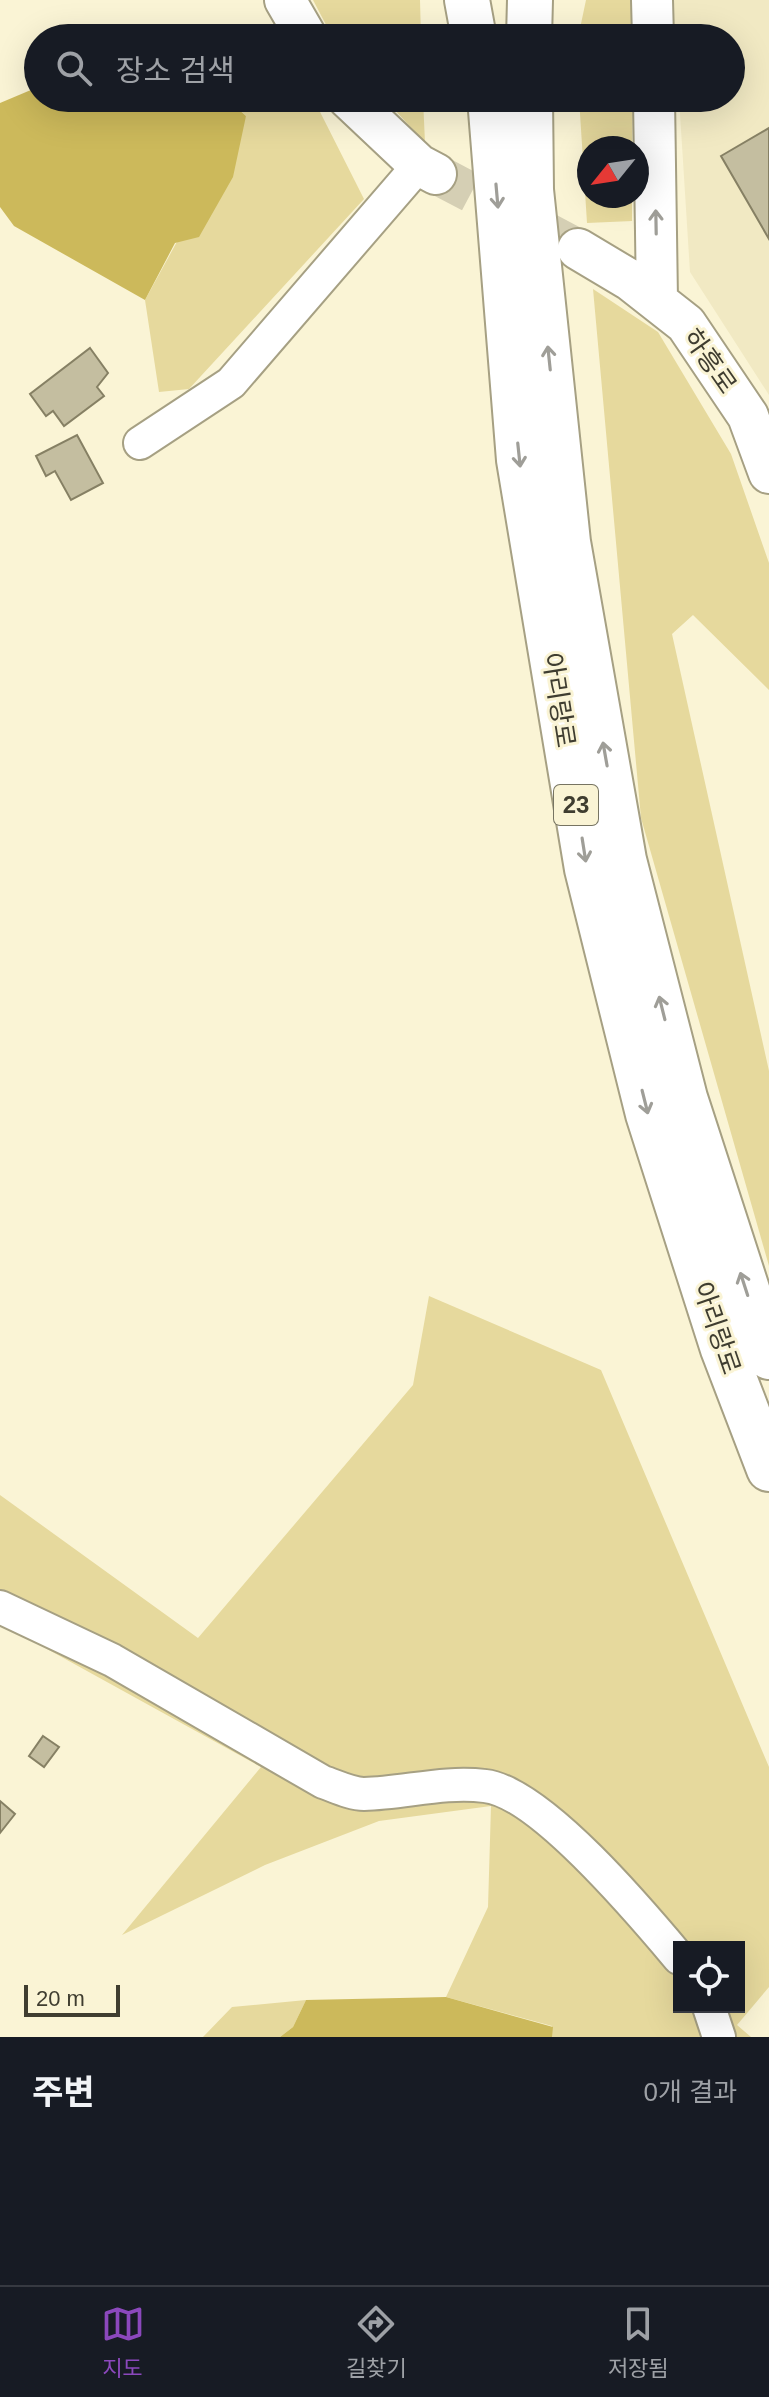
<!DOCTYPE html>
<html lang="ko">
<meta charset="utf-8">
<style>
:root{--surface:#171b24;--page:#20242c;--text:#f1f3f6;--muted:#9ea1a6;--line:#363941;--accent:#8b48bc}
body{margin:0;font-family:Arial,"Noto Sans KR",sans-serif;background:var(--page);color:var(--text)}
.controls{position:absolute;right:24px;bottom:24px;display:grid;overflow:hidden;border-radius:0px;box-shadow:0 8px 32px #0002}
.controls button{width:72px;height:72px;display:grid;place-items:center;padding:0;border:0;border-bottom:2px solid var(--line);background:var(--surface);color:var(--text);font:40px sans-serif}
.compass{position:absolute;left:577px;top:136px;width:72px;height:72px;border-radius:50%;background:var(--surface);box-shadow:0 8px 32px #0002;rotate:240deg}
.scale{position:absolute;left:24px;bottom:20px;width:96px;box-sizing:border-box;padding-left:8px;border:4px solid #3f3d30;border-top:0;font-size:22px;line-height:28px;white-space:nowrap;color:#3f3d30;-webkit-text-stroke:6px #faf4d5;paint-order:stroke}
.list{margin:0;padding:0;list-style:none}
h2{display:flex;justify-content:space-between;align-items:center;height:104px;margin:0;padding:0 32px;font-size:34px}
h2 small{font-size:26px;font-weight:400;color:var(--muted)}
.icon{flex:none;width:44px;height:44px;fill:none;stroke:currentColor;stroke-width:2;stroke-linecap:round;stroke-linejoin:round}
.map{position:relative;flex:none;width:769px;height:2037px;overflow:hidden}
.search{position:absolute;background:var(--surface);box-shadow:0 8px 32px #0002;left:24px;right:24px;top:24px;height:88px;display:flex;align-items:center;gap:20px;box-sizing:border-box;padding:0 28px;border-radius:44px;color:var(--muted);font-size:30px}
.sheet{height:248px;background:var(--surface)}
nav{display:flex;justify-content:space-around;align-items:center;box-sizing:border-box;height:112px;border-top:2px solid var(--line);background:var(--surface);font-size:22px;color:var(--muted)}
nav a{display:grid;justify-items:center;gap:4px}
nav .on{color:var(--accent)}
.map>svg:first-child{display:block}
.built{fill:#f1e9c3}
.green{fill:#e6d99d;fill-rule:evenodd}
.forest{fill:#ccb95b}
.building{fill:#c4bea0;stroke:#868064;stroke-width:2}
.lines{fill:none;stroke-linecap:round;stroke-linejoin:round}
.tertiary-tunnel{stroke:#d5cfb4;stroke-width:40;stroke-dasharray:40 20;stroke-linecap:butt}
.minor-casing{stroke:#a6a083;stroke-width:36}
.tertiary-casing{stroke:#a6a083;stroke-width:44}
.trunk-casing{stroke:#a6a083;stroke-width:48}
.minor{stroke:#fff;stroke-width:32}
.tertiary{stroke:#fff;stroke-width:40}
.trunk{stroke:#fff;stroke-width:44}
.oneway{stroke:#9f9e98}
.labels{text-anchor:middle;stroke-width:6;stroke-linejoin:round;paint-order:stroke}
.shield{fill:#faf4d5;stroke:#777462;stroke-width:2}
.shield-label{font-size:24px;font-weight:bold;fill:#3f3d30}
.street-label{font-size:26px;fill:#3f3d30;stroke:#faf4d5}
</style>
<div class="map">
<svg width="769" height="2037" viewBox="0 0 769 2037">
<rect width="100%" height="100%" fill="#faf4d5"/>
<path class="built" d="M672,0h97v395l-79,-123 -11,-174h52v-60h-56z"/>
<path class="green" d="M313,0h107l1,38h-88z
M586,0h48v38h-56z
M226,98h87l51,101 -175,190 -30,3 -14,-92 101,-184z
M384,98h39l2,45z
M579,98h54l-1,50h-43v48h43v25l-45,2z
M593,289l65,43 73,122 38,109v127l-76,-75 -21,19 97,437v195l-128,-448z
M429,1296l172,74 168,397v220l-32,38 14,12h-199v-11l-106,-29 42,-90 3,-101 -112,15 -114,44 -143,70 139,-168 -261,-144v-128l198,143 215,-253zM679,1947h60v60h-60z
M306,2000l-13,27 -13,10h-77l29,-30z"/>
<path class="forest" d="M38,87v11h188l20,18 -13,61 -34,60 -24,6 -30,57 -131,-74 -14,-19v-104z
M446,1997l107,30 -1,10h-272l13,-10 13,-27z"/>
<path class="building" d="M769,128v111l-48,-83z
M90,348l18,25 -11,14 7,9 -40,30 -11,-15 -7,5 -16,-22z
M77,435l26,48 -32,17 -16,-29 -9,5 -10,-20z
M43,1736l16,11 -15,20 -15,-11z
M0,1801l15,13 -15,19z"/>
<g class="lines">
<path class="tertiary-tunnel" d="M436,174l142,75"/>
<g class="minor-casing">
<path id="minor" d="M140,443l91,-60 188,-218
M0,1607l112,53 211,122c12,4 28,12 41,12 41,-1 79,-13 121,-8 55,6 158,129 194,172
M709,2007l10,30"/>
</g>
<g class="tertiary-casing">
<path id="tertiary" d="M285,0l22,38
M652,0l1,38
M348,98l71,67 17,9
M654,98l3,202
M578,249l52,31 56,44 62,92 21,57"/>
</g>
<g class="trunk-casing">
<path id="trunk" d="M467,0l7,38
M529,38l1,-38
M490,98l29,362 68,409 61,245 75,235 46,120
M530,98l1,92 37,352 56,318 61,238 84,259"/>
</g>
<use href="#minor" class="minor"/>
<use href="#tertiary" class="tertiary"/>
<use href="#trunk" class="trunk"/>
</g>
<defs><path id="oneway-shaft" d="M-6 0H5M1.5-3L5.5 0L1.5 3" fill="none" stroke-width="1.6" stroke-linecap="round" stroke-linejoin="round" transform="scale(2)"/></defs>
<g class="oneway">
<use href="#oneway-shaft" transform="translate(497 196) rotate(85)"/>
<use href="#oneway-shaft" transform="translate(656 222) rotate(-91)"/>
<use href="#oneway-shaft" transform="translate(549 358) rotate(-96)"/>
<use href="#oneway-shaft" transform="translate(519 455) rotate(84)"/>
<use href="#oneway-shaft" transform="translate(605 754) rotate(-100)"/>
<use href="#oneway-shaft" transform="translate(584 850) rotate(81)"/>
<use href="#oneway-shaft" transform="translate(662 1008) rotate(-104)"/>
<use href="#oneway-shaft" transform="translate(645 1102) rotate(76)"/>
<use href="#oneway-shaft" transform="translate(744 1284) rotate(-108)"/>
</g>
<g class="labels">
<rect class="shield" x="554" y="785" width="44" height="40" rx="6"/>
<g class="shield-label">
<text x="576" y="813">23</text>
</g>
<g class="street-label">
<text transform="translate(710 361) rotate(55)" y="9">하흥로</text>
<text transform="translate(559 700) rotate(81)" y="9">아리랑로</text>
<text transform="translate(717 1328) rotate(71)" y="9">아리랑로</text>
</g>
</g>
</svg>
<div class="controls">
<button><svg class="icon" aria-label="locate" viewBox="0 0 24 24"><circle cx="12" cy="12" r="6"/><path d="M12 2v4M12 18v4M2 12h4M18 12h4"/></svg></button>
</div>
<svg class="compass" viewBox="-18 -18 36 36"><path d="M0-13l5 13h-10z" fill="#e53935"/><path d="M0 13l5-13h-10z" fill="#9ea1a6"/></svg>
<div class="scale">20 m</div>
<div class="search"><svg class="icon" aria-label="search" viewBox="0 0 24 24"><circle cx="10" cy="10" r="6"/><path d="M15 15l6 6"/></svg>장소 검색</div>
</div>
<section class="sheet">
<h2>주변<small>0개 결과</small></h2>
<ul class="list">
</ul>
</section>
<nav>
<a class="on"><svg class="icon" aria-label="map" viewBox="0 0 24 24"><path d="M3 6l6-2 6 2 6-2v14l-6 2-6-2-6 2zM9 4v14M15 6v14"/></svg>지도</a>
<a><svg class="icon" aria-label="directions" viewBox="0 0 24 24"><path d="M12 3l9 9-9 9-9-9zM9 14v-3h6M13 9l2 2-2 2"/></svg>길찾기</a>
<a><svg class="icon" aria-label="saved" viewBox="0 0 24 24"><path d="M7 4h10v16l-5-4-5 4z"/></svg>저장됨</a>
</nav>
